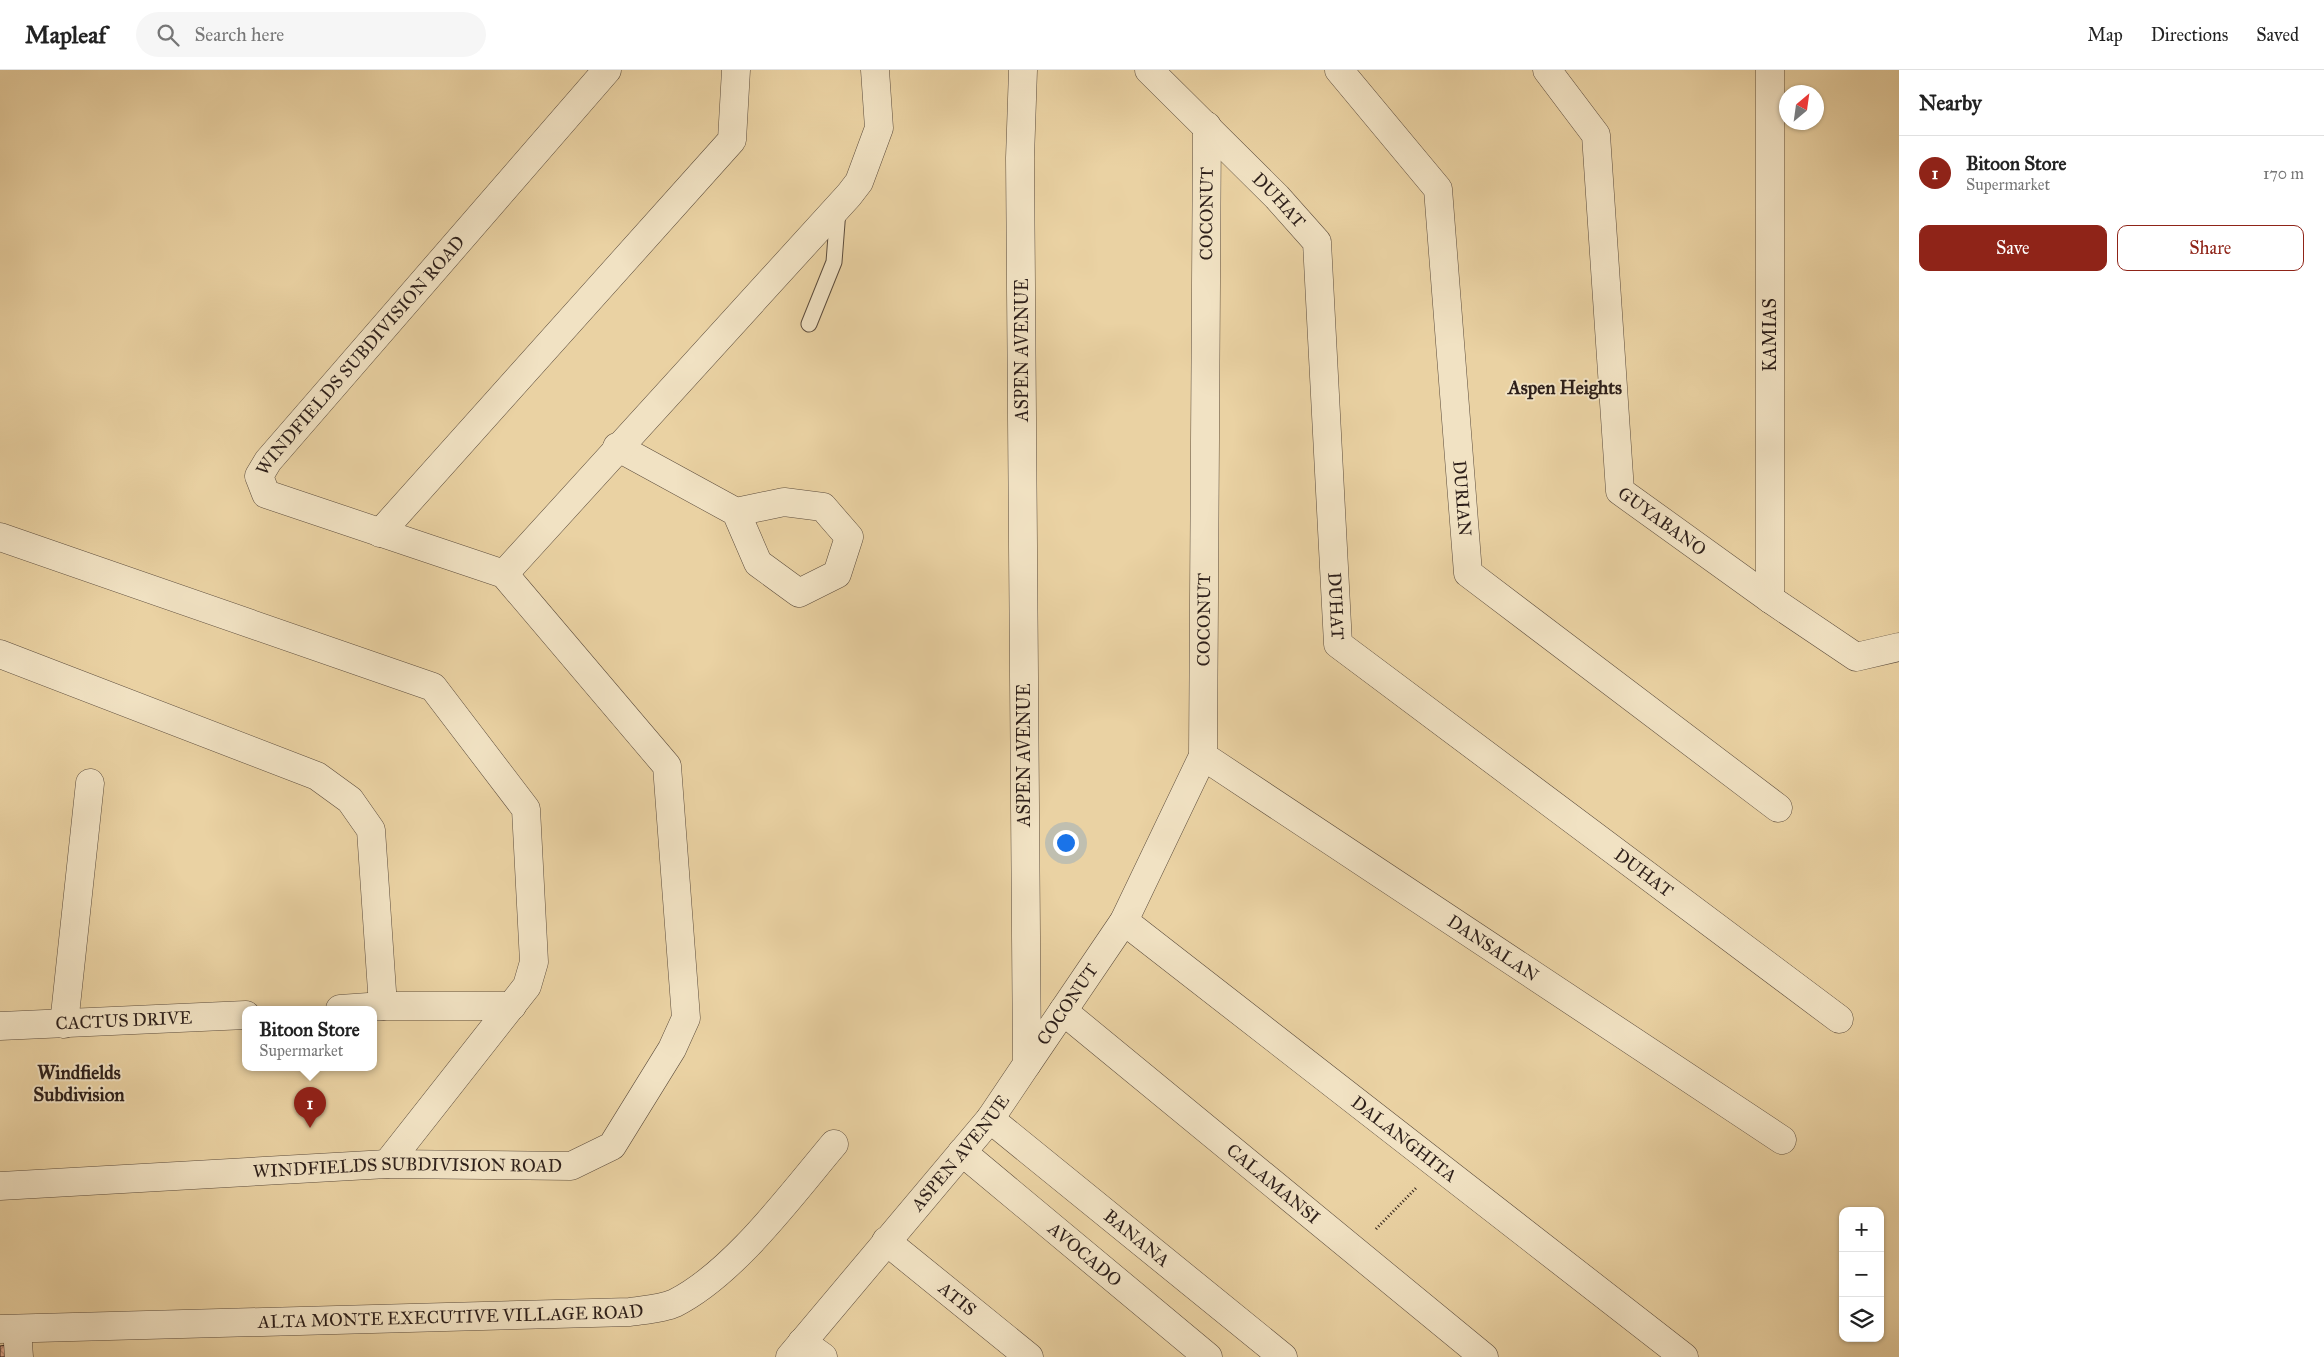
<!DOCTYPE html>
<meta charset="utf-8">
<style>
:root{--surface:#fff;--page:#f6f6f6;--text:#222;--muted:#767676;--line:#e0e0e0;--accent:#8f2418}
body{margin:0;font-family:"IM FELL Great Primer",serif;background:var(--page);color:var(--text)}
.controls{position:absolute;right:15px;bottom:15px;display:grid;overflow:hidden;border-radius:10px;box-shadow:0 1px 4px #0004}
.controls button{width:45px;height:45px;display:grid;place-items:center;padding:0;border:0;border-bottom:1px solid var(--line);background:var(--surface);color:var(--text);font:25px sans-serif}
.compass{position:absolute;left:1779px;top:15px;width:45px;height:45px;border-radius:50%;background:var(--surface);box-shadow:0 1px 4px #0004;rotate:29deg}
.you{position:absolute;left:1065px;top:772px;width:18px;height:18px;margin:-12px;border:4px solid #fff;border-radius:50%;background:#1a73e8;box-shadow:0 0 0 8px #1a73e833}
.badge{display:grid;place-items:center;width:32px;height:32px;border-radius:50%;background:var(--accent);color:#fff;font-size:16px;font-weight:700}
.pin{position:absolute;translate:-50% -41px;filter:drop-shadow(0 1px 2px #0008)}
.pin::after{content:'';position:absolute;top:26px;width:18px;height:15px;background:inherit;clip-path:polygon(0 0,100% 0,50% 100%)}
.popup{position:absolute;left:242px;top:936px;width:135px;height:65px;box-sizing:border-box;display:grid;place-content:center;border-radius:10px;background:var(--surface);filter:drop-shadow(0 1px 4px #0005);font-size:16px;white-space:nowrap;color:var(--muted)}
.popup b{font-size:19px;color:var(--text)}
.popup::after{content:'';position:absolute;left:50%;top:100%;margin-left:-10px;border:10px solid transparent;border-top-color:var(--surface)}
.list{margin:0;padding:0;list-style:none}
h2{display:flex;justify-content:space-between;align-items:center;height:65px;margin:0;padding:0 20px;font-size:21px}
h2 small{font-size:16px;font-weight:400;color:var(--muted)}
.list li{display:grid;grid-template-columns:32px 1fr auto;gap:15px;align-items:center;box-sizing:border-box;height:75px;padding:0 20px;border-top:1px solid var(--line)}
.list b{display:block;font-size:19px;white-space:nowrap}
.list p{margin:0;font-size:16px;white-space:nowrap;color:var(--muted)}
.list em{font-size:16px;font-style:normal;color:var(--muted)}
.actions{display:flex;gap:10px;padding:15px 20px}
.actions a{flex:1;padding:11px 0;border:1px solid var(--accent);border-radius:10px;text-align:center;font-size:18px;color:var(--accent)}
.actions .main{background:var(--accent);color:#fff}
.icon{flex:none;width:28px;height:28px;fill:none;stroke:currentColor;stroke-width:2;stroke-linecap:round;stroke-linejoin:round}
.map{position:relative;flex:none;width:1899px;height:1287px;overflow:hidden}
header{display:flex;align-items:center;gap:30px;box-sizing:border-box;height:70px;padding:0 25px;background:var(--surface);border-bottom:1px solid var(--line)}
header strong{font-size:24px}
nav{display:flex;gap:28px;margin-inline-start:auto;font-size:18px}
.search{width:350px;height:45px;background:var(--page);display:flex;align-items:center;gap:12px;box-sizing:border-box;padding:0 18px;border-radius:28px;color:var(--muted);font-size:19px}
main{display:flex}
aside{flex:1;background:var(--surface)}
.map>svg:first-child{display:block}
.building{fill:url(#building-cross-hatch);stroke:#2d1f1a}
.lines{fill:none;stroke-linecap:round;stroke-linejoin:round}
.service-casing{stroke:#5c4c3c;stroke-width:17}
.minor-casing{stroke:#5c4c3c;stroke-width:29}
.path{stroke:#2d1f1a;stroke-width:3;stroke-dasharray:1 2.5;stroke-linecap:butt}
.service{stroke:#f1e2c3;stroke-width:15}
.minor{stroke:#f1e2c3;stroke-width:28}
.labels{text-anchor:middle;stroke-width:4;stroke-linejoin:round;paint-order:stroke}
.street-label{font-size:18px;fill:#2d1f1a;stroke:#f1e2c3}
.neighbourhood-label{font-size:19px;font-weight:bold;fill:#2d1f1a;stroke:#f1e2c3}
</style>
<header>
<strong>Mapleaf</strong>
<div class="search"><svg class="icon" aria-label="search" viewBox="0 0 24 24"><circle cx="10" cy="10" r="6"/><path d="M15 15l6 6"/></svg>Search here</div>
<nav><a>Map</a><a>Directions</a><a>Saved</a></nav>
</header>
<main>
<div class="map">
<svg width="1899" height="1287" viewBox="0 0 1899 1287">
<defs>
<pattern id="building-cross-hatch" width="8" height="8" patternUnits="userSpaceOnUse" patternTransform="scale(1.25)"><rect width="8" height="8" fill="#e5ac92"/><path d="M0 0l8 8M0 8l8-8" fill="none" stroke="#ba8b76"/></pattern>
</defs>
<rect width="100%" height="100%" fill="#ead2a3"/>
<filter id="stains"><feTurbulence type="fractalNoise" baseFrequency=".004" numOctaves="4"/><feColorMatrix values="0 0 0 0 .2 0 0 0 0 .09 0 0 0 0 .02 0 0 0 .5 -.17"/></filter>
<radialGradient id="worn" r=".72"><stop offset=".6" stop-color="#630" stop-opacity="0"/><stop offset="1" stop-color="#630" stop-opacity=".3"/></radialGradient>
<path class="building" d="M7,1275v12h-7v-11z"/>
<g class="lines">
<g class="service-casing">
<path id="service" d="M809,254l25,-62 4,-52"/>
</g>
<g class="minor-casing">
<g id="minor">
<path id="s1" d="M1149,0l128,127 40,45 21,402 501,375"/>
<path id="s2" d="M1339,0l99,119 30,384 310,235"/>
<path id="s3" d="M1547,0l49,65 24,356 150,108 86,58 43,-10"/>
<path d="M1770,0v529"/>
<path d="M617,377l119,65 48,-10 39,5 26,30 -12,37 -38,19 -41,-30 -22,-51"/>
<path d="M380,463l352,-393 4,-70"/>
<path d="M0,467l433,150 93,122 8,153 -7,24 -140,178"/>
<path d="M504,504l345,-379 10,-13 20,-54 -4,-58"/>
<path d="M0,584l317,122 33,24 21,30 12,176"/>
<path id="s4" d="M1203,686l579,384"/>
<path id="s5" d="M1124,851l560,436"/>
<path d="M340,939l43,-3h129"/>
<path id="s6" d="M1063,941l421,346"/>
<path d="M64,954l26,-241"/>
<path id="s7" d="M0,956l246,-11"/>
<path id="s8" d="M1027,994l97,-143 79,-165 4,-630"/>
<path id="s9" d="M990,1049l293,238"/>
<path id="s10" d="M962,1082l246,205"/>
<path id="s11" d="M0,1116l387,-22 184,2 41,-20 60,-97 14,-31 -19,-252 -163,-192 -238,-80 -7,-18 9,-15 339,-391"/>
<path id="s12" d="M886,1171l143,116"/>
<path id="s13" d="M0,1259l630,-17c13,-2 32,-3 45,-9 59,-30 116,-108 159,-159"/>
<path d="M17,1259l2,28"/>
<path d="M802,1272l21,15"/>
<path id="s14" d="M790,1287l200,-238 37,-55 -7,-906 3,-88"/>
</g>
</g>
<path class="path" d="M1376,1159l41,-42"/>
<use href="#service" class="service"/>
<use href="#minor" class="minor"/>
</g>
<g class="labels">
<g class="street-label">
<text dy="6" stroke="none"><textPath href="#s1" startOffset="184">DUHAT</textPath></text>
<text dy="6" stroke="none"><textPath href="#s8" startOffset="898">COCONUT</textPath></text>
<text transform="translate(1770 265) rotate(-90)" y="6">KAMIAS</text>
<text transform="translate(1022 280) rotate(-90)" y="6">ASPEN AVENUE</text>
<text dy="6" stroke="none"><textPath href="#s11" startOffset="1698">WINDFIELDS SUBDIVISION ROAD</textPath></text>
<text dy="6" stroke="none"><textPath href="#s2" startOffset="465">DURIAN</textPath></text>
<text dy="6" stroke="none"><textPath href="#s3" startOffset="490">GUYABANO</textPath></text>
<text dy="6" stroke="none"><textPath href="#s1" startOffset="605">DUHAT</textPath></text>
<text dy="6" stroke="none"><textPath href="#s8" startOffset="492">COCONUT</textPath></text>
<text transform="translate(1024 685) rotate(-90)" y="6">ASPEN AVENUE</text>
<text dy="6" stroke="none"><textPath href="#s1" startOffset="1025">DUHAT</textPath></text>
<text dy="6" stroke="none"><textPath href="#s4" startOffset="348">DANSALAN</textPath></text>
<text dy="6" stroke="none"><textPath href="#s8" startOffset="72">COCONUT</textPath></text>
<text dy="6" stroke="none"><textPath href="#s7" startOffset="124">CACTUS DRIVE</textPath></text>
<text dy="6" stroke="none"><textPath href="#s5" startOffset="355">DALANGHITA</textPath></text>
<text dy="6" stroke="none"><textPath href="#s14" startOffset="266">ASPEN AVENUE</textPath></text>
<text dy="6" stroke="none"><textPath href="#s11" startOffset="408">WINDFIELDS SUBDIVISION ROAD</textPath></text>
<text dy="6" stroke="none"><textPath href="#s6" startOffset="272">CALAMANSI</textPath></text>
<text dy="6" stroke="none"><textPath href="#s9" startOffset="189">BANANA</textPath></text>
<text dy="6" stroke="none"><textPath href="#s10" startOffset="160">AVOCADO</textPath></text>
<text dy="6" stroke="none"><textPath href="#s12" startOffset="92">ATIS</textPath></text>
<text dy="6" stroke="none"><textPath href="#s13" startOffset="451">ALTA MONTE EXECUTIVE VILLAGE ROAD</textPath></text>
</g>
<g class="neighbourhood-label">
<text x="1565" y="324">Aspen Heights</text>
<text x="79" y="1009">Windfields<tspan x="79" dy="22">Subdivision</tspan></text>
</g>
</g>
<rect width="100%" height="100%" filter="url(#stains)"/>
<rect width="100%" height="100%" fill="url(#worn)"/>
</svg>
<div class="controls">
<button>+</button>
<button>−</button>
<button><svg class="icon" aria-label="layers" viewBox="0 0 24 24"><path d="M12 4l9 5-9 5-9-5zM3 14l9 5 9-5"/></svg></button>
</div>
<svg class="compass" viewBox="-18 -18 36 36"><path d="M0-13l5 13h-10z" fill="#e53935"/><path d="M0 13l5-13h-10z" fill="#767676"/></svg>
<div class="you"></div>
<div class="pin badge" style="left:310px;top:1058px">1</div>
<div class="popup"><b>Bitoon Store</b>Supermarket</div>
</div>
<aside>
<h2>Nearby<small></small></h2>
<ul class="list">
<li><span class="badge">1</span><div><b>Bitoon Store</b><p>Supermarket</p></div><em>170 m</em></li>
</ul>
<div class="actions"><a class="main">Save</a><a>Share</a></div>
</aside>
</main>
